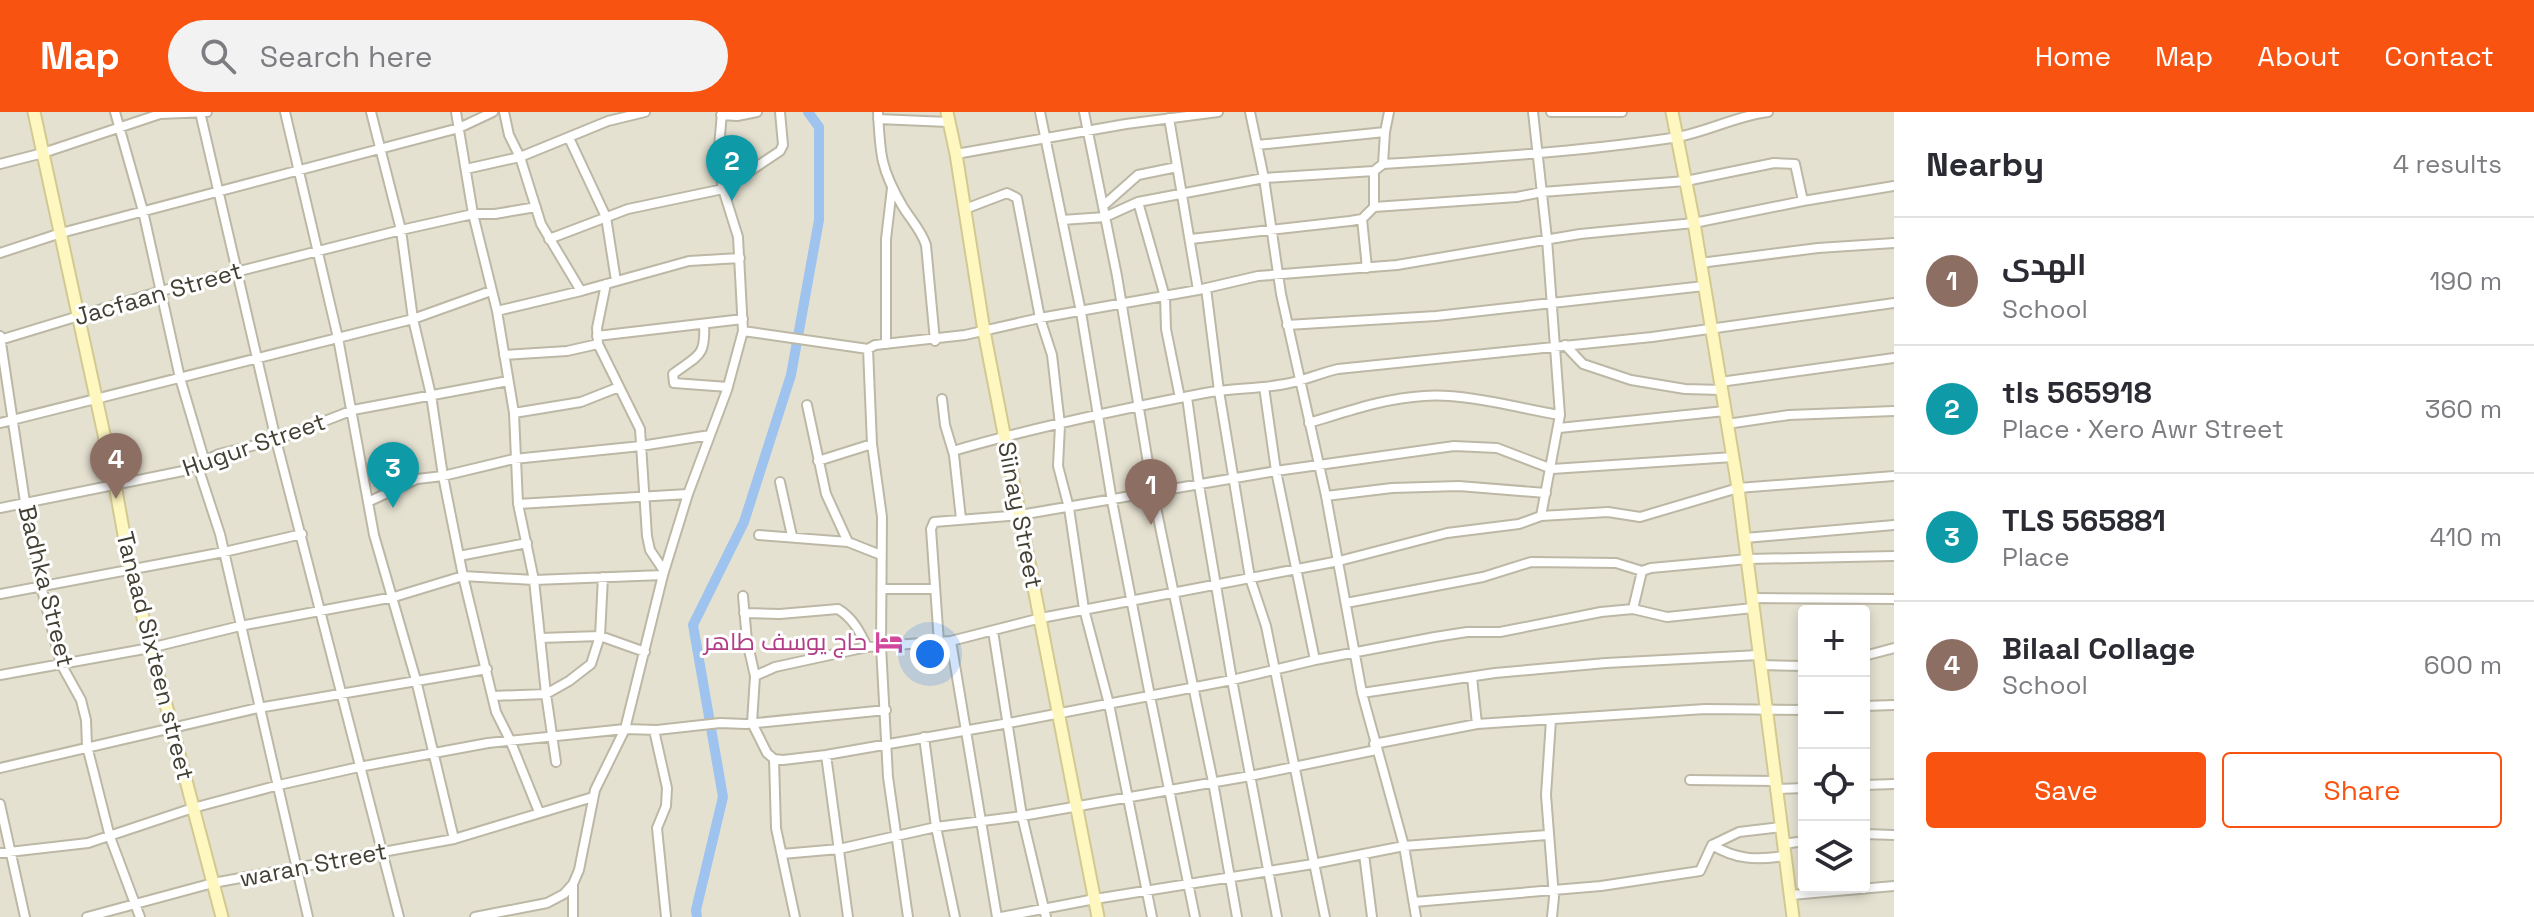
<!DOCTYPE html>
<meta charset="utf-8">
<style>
:root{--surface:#fff;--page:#f2f2f3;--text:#2b2b33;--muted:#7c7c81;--line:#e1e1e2;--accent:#f95312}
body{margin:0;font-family:"Space Grotesk",Cairo,sans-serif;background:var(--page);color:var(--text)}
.controls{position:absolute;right:24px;bottom:24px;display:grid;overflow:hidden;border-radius:8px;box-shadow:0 4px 12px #0003}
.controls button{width:72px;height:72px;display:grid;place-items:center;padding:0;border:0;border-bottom:2px solid var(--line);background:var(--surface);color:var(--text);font:40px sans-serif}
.you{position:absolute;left:930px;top:542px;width:28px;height:28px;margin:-20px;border:6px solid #fff;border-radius:50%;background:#1a73e8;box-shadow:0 0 0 12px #1a73e833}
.badge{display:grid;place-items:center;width:52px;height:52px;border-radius:50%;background:var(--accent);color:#fff;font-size:26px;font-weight:700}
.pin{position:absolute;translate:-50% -66px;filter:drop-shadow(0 2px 4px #0008)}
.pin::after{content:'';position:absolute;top:42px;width:28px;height:24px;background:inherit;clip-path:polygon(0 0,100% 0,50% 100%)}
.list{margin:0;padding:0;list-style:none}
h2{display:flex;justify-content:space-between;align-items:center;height:104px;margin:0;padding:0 32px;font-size:34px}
h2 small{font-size:26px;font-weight:400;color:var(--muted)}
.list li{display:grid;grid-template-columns:52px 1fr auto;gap:24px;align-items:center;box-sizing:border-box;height:128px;padding:0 32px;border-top:2px solid var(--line)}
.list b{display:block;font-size:30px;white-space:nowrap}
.list p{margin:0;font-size:26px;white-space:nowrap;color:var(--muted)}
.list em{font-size:26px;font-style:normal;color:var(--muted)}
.actions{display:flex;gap:16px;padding:24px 32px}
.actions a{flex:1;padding:18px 0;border:2px solid var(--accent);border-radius:8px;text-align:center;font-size:28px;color:var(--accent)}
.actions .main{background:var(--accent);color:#fff}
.icon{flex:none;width:44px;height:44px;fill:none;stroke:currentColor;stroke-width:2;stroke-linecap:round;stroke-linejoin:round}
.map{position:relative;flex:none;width:1894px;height:805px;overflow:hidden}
header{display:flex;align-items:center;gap:48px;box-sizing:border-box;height:112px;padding:0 40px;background:var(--accent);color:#fff}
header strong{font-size:38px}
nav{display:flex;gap:44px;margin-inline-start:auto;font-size:28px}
.search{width:560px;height:72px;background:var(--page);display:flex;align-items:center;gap:20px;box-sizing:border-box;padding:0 28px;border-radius:44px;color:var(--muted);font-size:30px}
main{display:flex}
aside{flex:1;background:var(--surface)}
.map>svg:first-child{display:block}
.residential{fill:#e5e1d1;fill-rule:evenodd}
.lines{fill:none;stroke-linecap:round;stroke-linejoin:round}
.canal{stroke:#9ec3ef;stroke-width:10}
.street-casing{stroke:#bcb8a5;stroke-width:12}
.secondary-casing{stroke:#d2c992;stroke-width:15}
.street{stroke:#fff;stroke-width:8}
.secondary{stroke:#fef7c0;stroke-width:11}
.labels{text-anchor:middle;stroke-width:6;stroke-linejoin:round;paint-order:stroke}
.street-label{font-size:24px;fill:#433f33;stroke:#fff}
.hotel-label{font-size:24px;fill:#b23c85;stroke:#fff;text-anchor:end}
</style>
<header>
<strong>Map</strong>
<div class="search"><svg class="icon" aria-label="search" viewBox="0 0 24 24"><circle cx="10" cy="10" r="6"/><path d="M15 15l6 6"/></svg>Search here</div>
<nav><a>Home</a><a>Map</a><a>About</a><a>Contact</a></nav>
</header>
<main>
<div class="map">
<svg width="1894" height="805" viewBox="0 0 1894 805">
<rect width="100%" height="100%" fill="#f1efe3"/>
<path class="residential" d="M0,0h1894v805h-1894zM1804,499h60v276h-60z"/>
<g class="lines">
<path class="canal" d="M697,805l-1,-7 27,-113 -30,-172 51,-103 47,-147 28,-155v-93l-11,-15"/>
<g class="street-casing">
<path id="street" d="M115,0l28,99 37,167 24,81
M200,0l76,328 123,477
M285,0l53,226 36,197 42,145 38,159
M371,0l30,118 12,89 18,76 12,81 20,100 33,136 14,28 29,72
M456,0l17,102 24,97 17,102 4,91 16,76 12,114 10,68
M504,0l5,23 11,22 21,67 40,67
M878,0c2,43 3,58 25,95 8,13 18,23 23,38l9,96
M1040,0l41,200 31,189 38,195 45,221
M1084,0l33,164 36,217 60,289 24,135
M1250,0l14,66 17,116 45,202 36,197 42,153 12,71
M1533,0l14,127 13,176 -19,101
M1551,0h71
M721,3l16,1 20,-4
M1169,6l29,172
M878,7l70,3
M569,26l37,79 10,64
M1257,33l128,-13 4,-20
M956,42l170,-30 92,-12
M0,52l43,-11 117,-39 47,-2
M1383,52l2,-32
M466,57l54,-12 88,-36 37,-9
M1138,90l27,95 1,32 14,69
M1103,94l35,-31 39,-8
M1374,95v-36
M965,97l42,-16 10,5 23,120 12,37 8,70 -2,41 11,42 15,101 25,95 43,213
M1362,107l5,49
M1062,108l43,-3 33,-15 126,-24 110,-7 9,-7c97,-6 194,-12 289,-26 33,-5 63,-22 96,-26
M549,127l79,-30 95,-20 57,-38 3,-6 -3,-33
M1191,127l159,-18 12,-2 12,-12 143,-10 25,-5 144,-11 88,-18 21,1 8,37
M0,141l61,-20 398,-105 34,-16
M1700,151l118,-15 76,-5
M606,172l-9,44 1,16 42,85 7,107 3,14 14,21
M1206,176l13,103 31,187 16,48 59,291
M497,199l84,-20 108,-30 51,-3
M704,212c2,33 -6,31 -31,50l1,9 54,4
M1287,213l149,-9 268,-30
M743,219l125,18
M0,224l25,166 16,84 20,78 20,36 5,20 1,26 23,91 30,80
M597,224l146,-17
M0,228l161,-49 240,-61 72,-16h22l41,-7
M886,232v-105l6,-51
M1565,233l18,19 48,16 54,9 37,1
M504,243l63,-4 31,-7
M1720,270l174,-24
M1264,275l12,84 39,189
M1187,285l12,88 33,195 45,237
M942,287l3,26 9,30 7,64
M807,293l19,89 22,48
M514,301l67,-11 38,-15
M0,311l413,-104 78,-28
M1309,311c37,-11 76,-25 115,-27 42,-3 94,12 136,19
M1727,312l62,-9 105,-4
M1559,316l166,-17
M953,339c82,-24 168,-42 252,-58 26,-5 53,-4 80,-9 18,-3 35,-11 53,-15l314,-32 242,-34
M818,349l54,-17
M197,352l23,70 88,383
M780,370l12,54
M1326,384l66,-8 67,-2 87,7
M370,389l47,-22 26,-3 71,-17 127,-13 69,-11
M518,392l170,-10
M0,396l183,-37 36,-17 57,-14 77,-30 155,-29
M759,423l89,7 33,13
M1745,426l149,-13
M459,444l68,-13
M883,477h52
M0,482l224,-42 78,-18
M743,484l4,45 8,35 -3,47 15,30 7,6 9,1 43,-5 183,-32 223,-43 83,-20 120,-23 32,-5h33l101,-20 32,-3 34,8 86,-9
M1752,486l142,1
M1346,491l137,-26 48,-15 85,1 26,8
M1633,497l9,-38 9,-3 97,-9 146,-3
M744,501l36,1 58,-5c15,9 22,23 29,38
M993,519l29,185 24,101
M540,526l60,-2 45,16
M951,529l46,276
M939,531l-8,-114 3,-7 86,-7 256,-44 178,-25 43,2 55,21 181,-12
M1864,544l30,-8
M1761,553l43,1
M0,563l150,-27 90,-22 154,-29 69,-21 71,4 129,-5
M755,564l20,-9 92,-20 84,-6 90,-23 298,-57 108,-28 72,-9 22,-8 67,-4 32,5 98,-29 156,-12
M1472,565l5,47
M1362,581l133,-20 111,-10 153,-8
M493,584l53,-2 23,-13 22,-17 9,-28 3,-59
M1864,594l30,-1
M1551,608l-5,75 8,102 -2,20
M654,618l13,58 -1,18 -9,22 9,89
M924,625l12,90 19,90
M1374,632l103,-20 228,-15 99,1
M826,643l22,162
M774,647l2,69 19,89
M0,656l258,-60 229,-39
M1690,668l85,1
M1864,673l30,-1
M1775,677l29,-1
M0,692l25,113
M1864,722l30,1
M1784,732l20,-3
M1712,733c25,15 44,15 73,11
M0,741l88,-10 105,-35 86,-23 80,-18 129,-24 137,-14 32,1 63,-7 26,1 140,-14
M782,742l57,-5 97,-22 86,-11 228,-40 126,-26
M1364,742l8,63
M1791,783l103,-9
M1414,790l187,-16 99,-15 12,-26 27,-13 42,-5
M87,805l126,-34 241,-44 139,-42
M475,805l72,-14 17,-9 9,-10 6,-14 16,-80 30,-61 38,-154 25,-81 39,-104 16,-59 -5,-94 -15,-48 -5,-29 4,-48
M573,805v-33
M908,805l-20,-140 -7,-131 1,-129 -10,-73 -4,-95 7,-4 90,-10 75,-17 158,-28 60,-14 139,-11 183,-31 114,-11 109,-22 91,-15
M1001,805l94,-18 218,-35 91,-18 143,-11"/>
</g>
<g class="secondary-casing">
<path id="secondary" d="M34,0l81,373 15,83 92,349
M947,0l9,42 28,177 114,586
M1672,0l22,111 44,265 55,429"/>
</g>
<use href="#street" class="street"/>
<use href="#secondary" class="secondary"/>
</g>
<defs>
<g id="hotel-bare" transform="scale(2.16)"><path d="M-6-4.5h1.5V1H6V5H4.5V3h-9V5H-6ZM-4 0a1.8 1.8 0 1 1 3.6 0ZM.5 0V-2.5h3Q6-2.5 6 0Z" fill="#d1479c" stroke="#fff" stroke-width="2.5" paint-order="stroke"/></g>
</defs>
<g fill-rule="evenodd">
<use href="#hotel-bare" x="889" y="530"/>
</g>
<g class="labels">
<g class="street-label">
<text transform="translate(158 182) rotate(-16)" y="8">Jacfaan Street</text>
<text transform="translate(254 333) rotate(-19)" y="8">Hugur Street</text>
<text transform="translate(1020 403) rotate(79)" y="8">Siinay Street</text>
<text transform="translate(46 474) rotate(76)" y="8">Badhka Street</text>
<text transform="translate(155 544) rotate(76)" y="8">Tanaad Sixteen street</text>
<text transform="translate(313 753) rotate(-11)" y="8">waran Street</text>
</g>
<g class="hotel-label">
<text x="867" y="538">حاج يوسف طاهر</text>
</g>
</g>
</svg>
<div class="controls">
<button>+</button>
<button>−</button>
<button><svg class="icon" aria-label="locate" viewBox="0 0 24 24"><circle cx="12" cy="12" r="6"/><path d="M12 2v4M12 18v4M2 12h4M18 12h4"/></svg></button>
<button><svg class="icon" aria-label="layers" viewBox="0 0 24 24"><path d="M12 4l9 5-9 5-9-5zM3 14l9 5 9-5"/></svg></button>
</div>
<div class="you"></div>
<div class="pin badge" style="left:1151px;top:413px;background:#8d6e63">1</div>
<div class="pin badge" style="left:732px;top:89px;background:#0f9aa8">2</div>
<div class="pin badge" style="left:393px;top:396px;background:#0f9aa8">3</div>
<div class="pin badge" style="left:116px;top:387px;background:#8d6e63">4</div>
</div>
<aside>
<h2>Nearby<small>4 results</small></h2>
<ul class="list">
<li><span class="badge" style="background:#8d6e63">1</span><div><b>الهدى</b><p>School</p></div><em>190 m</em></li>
<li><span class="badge" style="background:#0f9aa8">2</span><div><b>tls 565918</b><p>Place · Xero Awr Street</p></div><em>360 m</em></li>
<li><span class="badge" style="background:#0f9aa8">3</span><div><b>TLS 565881</b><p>Place</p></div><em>410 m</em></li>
<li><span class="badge" style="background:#8d6e63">4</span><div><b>Bilaal Collage</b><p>School</p></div><em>600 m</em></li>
</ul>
<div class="actions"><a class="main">Save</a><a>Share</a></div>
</aside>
</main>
